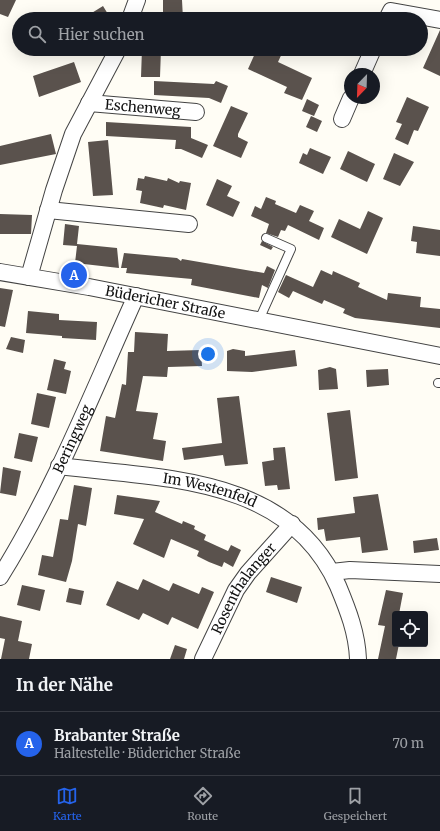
<!DOCTYPE html>
<html lang="de">
<meta charset="utf-8">
<style>
:root{--surface:#171b24;--page:#20242c;--text:#f1f3f6;--muted:#9ea1a6;--line:#363941;--accent:#2563eb}
body{margin:0;font-family:Merriweather,serif;background:var(--page);color:var(--text)}
.controls{position:absolute;right:12px;bottom:12px;display:grid;overflow:hidden;border-radius:4px;box-shadow:0 4px 16px #0002}
.controls button{width:36px;height:36px;display:grid;place-items:center;padding:0;border:0;border-bottom:1px solid var(--line);background:var(--surface);color:var(--text);font:20px sans-serif}
.compass{position:absolute;left:344px;top:68px;width:36px;height:36px;border-radius:50%;background:var(--surface);box-shadow:0 4px 16px #0002;rotate:203deg}
.you{position:absolute;left:208px;top:354px;width:14px;height:14px;margin:-10px;border:3px solid #fff;border-radius:50%;background:#1a73e8;box-shadow:0 0 0 6px #1a73e833}
.badge{display:grid;place-items:center;width:26px;height:26px;border-radius:50%;background:var(--accent);color:#fff;font-size:13px;font-weight:700}
.pin{position:absolute;translate:-50% -50%;border:2px solid #fff;box-shadow:0 1px 4px #0006}
.list{margin:0;padding:0;list-style:none}
h2{display:flex;justify-content:space-between;align-items:center;height:52px;margin:0;padding:0 16px;font-size:17px}
h2 small{font-size:13px;font-weight:400;color:var(--muted)}
.list li{display:grid;grid-template-columns:26px 1fr auto;gap:12px;align-items:center;box-sizing:border-box;height:64px;padding:0 16px;border-top:1px solid var(--line)}
.list b{display:block;font-size:15px;white-space:nowrap}
.list p{margin:0;font-size:13px;white-space:nowrap;color:var(--muted)}
.list em{font-size:13px;font-style:normal;color:var(--muted)}
.icon{flex:none;width:22px;height:22px;fill:none;stroke:currentColor;stroke-width:2;stroke-linecap:round;stroke-linejoin:round}
.map{position:relative;flex:none;width:440px;height:659px;overflow:hidden}
.search{position:absolute;background:var(--surface);box-shadow:0 4px 16px #0002;left:12px;right:12px;top:12px;height:44px;display:flex;align-items:center;gap:10px;box-sizing:border-box;padding:0 14px;border-radius:22px;color:var(--muted);font-size:15px}
.sheet{height:116px;background:var(--surface)}
nav{display:flex;justify-content:space-around;align-items:center;box-sizing:border-box;height:56px;border-top:1px solid var(--line);background:var(--surface);font-size:11px;color:var(--muted)}
nav a{display:grid;justify-items:center;gap:2px}
nav .on{color:var(--accent)}
.map>svg:first-child{display:block}
.building{fill:#5a524d}
.lines{fill:none;stroke-linecap:round;stroke-linejoin:round}
.lane-casing{stroke:#444;stroke-width:10}
.street-casing{stroke:#444;stroke-width:18}
.lane{stroke:#fff;stroke-width:8}
.street{stroke:#fff;stroke-width:16}
.labels{text-anchor:middle;stroke-width:4;stroke-linejoin:round;paint-order:stroke}
.street-label{font-size:14px;fill:#111;stroke:#fff}
</style>
<div class="map">
<svg width="440" height="659" viewBox="0 0 440 659">
<rect width="100%" height="100%" fill="#fffdf5"/>
<path class="building" d="M0,0h16l-8,17 -8,-3z
M163,0h19l1,19h-20z
M103,6l8,13h-29z
M440,30v46l-17,-8z
M142,49h19l-1,28h-19z
M257,49h27l-6,13 34,16 -10,22 -18,-7 3,-6 -39,-18z
M74,62l7,20 -42,15 -6,-21z
M154,81l60,3 2,-3 12,5 -7,17 -12,-5 -55,-3z
M407,97l22,10 -11,24 -4,-1 -6,15 -13,-6 7,-15 -6,-2z
M307,99l12,6 -5,11 -12,-5z
M231,106l17,7 -10,21v3l10,5 -7,16 -28,-12z
M311,116l11,5 -5,11 -11,-5z
M106,122l85,5v11l17,7 -6,13 -21,-9h-6l1,-9 -70,-4z
M51,134l5,20 -56,11v-19z
M108,140l5,55 -20,1 -5,-54z
M310,148l21,9 -8,17 -24,-11 4,-10 4,2z
M348,151l27,13 -8,18 -27,-13z
M394,153l20,9 -14,24 -17,-7z
M145,176l22,5 1,-3 11,5 1,-2 11,2 -5,27 -22,-5 -1,3 -23,-5 2,-12 -6,-1 2,-12 6,1z
M217,179l15,7 -5,10 13,6 -7,15 -27,-12z
M266,197l10,4 -1,3 21,9 4,-8 14,6 -5,10 15,7 -5,12 -31,-15 -3,6 -4,-1 -3,7 -12,-4 3,-9 -18,-8 4,-10 6,3z
M368,211l15,7 -16,36 -36,-17 8,-18 21,10z
M0,214l32,1 -1,19h-31z
M65,224l14,2 -2,18 40,4 2,20 -44,-5 2,-17 -14,-1z
M413,226l27,4v26l-24,-3 1,-11 -6,-1z
M262,241l11,6 -2,3 -11,-5z
M124,253l53,5 4,3 1,-2 82,14 3,-7 8,4 -7,18 -6,-3 -3,13 -68,-13 1,-6 -66,-6 1,-5h-6z
M321,270l11,5 1,-4 27,12 -2,4 29,13 1,-7 33,4 -1,10 20,2v19l-85,-10 -12,-5 2,-4 -21,-9 -2,4 -29,-13 -4,7 -11,-6 8,-17 27,12z
M0,288l13,2 -8,37 -5,-1z
M28,311l31,3v6l38,2 -1,18 -34,-2v-2l-36,-3z
M135,332l33,2 -1,17 34,-1 1,16 -34,1 -1,10 -24,-1 -7,35 22,2 -5,26 13,2 -3,20 -63,-10 6,-35 9,2 7,-34 4,1 2,-33h6z
M11,337l14,3 -2,13 -17,-4z
M233,349l12,2v5l50,-6 2,16 -45,6 -25,-1v-20z
M54,359l12,3 -2,7 7,2 -5,23 -19,-4z
M330,367l6,2 2,20 -19,1 -1,-20z
M388,369l1,16 -22,2 -1,-17z
M37,393l19,4 -7,31 -18,-4z
M239,396l9,68 -23,2 -2,-11 -39,5 -2,-12 40,-5 -5,-45z
M350,410l8,68 -23,3 -8,-68z
M19,433l19,4 -6,25 -18,-4z
M285,447l5,42 -12,1 -1,-5 -12,1 -3,-24 12,-2 -1,-12z
M3,467l18,4 -5,25 -16,-3z
M74,485l18,3 -6,38 -8,-2 -6,37 -6,21 -28,-7 4,-20 11,2 7,-38 8,1z
M378,494l10,56 -26,3 -2,-16 -34,4 -2,-12 -6,1 -1,-12 38,-5 -2,-16z
M117,495l43,6 -5,11 27,12 1,-3 12,5 -1,3 12,6 -2,5 13,6 11,5 3,-6 10,5 -8,17 -9,-5 -2,5 -13,-5 -12,-6 2,-5 -28,-12 -7,19 -31,-14 11,-25 -30,-5z
M437,538l2,12 -25,3 -1,-12z
M271,577l31,10 -5,16 -31,-11z
M143,579l26,12 4,-8 26,11 3,-7 12,5 -16,37 -26,-12 -4,8 -25,-12 -4,7 -33,-15 11,-24 21,9z
M22,585l23,5 -5,21 -23,-6z
M69,588l15,3 -3,14 -15,-3z
M386,590l17,3 -4,21h-4v30h4l-3,15h-18l7,-33 -7,-1z
M0,616l22,5 -4,20 14,3 -3,15h-28l4,-20 -5,-1z
M175,645l12,4 -3,10h-14z"/>
<g class="lines">
<g class="lane-casing">
<path id="lane" d="M259,320l32,-71 -25,-11
M438,383h2"/>
</g>
<g class="street-casing">
<g id="street">
<path d="M130,19l7,-19"/>
<path d="M387,19l4,-8 49,9"/>
<path d="M362,74l11,-25"/>
<path id="s1" d="M89,103l107,9"/>
<path d="M342,119l9,-21"/>
<path d="M48,210l141,14"/>
<path id="s2" d="M0,272l89,15 351,69"/>
<path d="M29,277l25,-87 19,-56 45,-85"/>
<path id="s3" d="M59,466c103,13 230,9 279,120 10,24 19,47 20,73"/>
<path d="M332,572l18,-2 90,4"/>
<path id="s4" d="M0,577c55,-88 93,-186 136,-281"/>
<path id="s5" d="M203,659l33,-69 12,-17 44,-49"/>
</g>
</g>
<use href="#lane" class="lane"/>
<use href="#street" class="street"/>
</g>
<g class="labels">
<g class="street-label">
<text dy="5" stroke="none"><textPath href="#s1" startOffset="54">Eschenweg</textPath></text>
<text dy="5" stroke="none"><textPath href="#s2" startOffset="168">Büdericher Straße</textPath></text>
<text dy="5" stroke="none"><textPath href="#s4" startOffset="156">Beringweg</textPath></text>
<text dy="5" stroke="none"><textPath href="#s3" startOffset="153">Im Westenfeld</textPath></text>
<text dy="5" stroke="none"><textPath href="#s5" startOffset="82">Rosenthalanger</textPath></text>
</g>
</g>
</svg>
<div class="controls">
<button><svg class="icon" aria-label="locate" viewBox="0 0 24 24"><circle cx="12" cy="12" r="6"/><path d="M12 2v4M12 18v4M2 12h4M18 12h4"/></svg></button>
</div>
<svg class="compass" viewBox="-18 -18 36 36"><path d="M0-13l5 13h-10z" fill="#e53935"/><path d="M0 13l5-13h-10z" fill="#9ea1a6"/></svg>
<div class="you"></div>
<div class="pin badge" style="left:74px;top:275px">A</div>
<div class="search"><svg class="icon" aria-label="search" viewBox="0 0 24 24"><circle cx="10" cy="10" r="6"/><path d="M15 15l6 6"/></svg>Hier suchen</div>
</div>
<section class="sheet">
<h2>In der Nähe<small></small></h2>
<ul class="list">
<li><span class="badge">A</span><div><b>Brabanter Straße</b><p>Haltestelle · Büdericher Straße</p></div><em>70 m</em></li>
</ul>
</section>
<nav>
<a class="on"><svg class="icon" aria-label="map" viewBox="0 0 24 24"><path d="M3 6l6-2 6 2 6-2v14l-6 2-6-2-6 2zM9 4v14M15 6v14"/></svg>Karte</a>
<a><svg class="icon" aria-label="directions" viewBox="0 0 24 24"><path d="M12 3l9 9-9 9-9-9zM9 14v-3h6M13 9l2 2-2 2"/></svg>Route</a>
<a><svg class="icon" aria-label="saved" viewBox="0 0 24 24"><path d="M7 4h10v16l-5-4-5 4z"/></svg>Gespeichert</a>
</nav>
